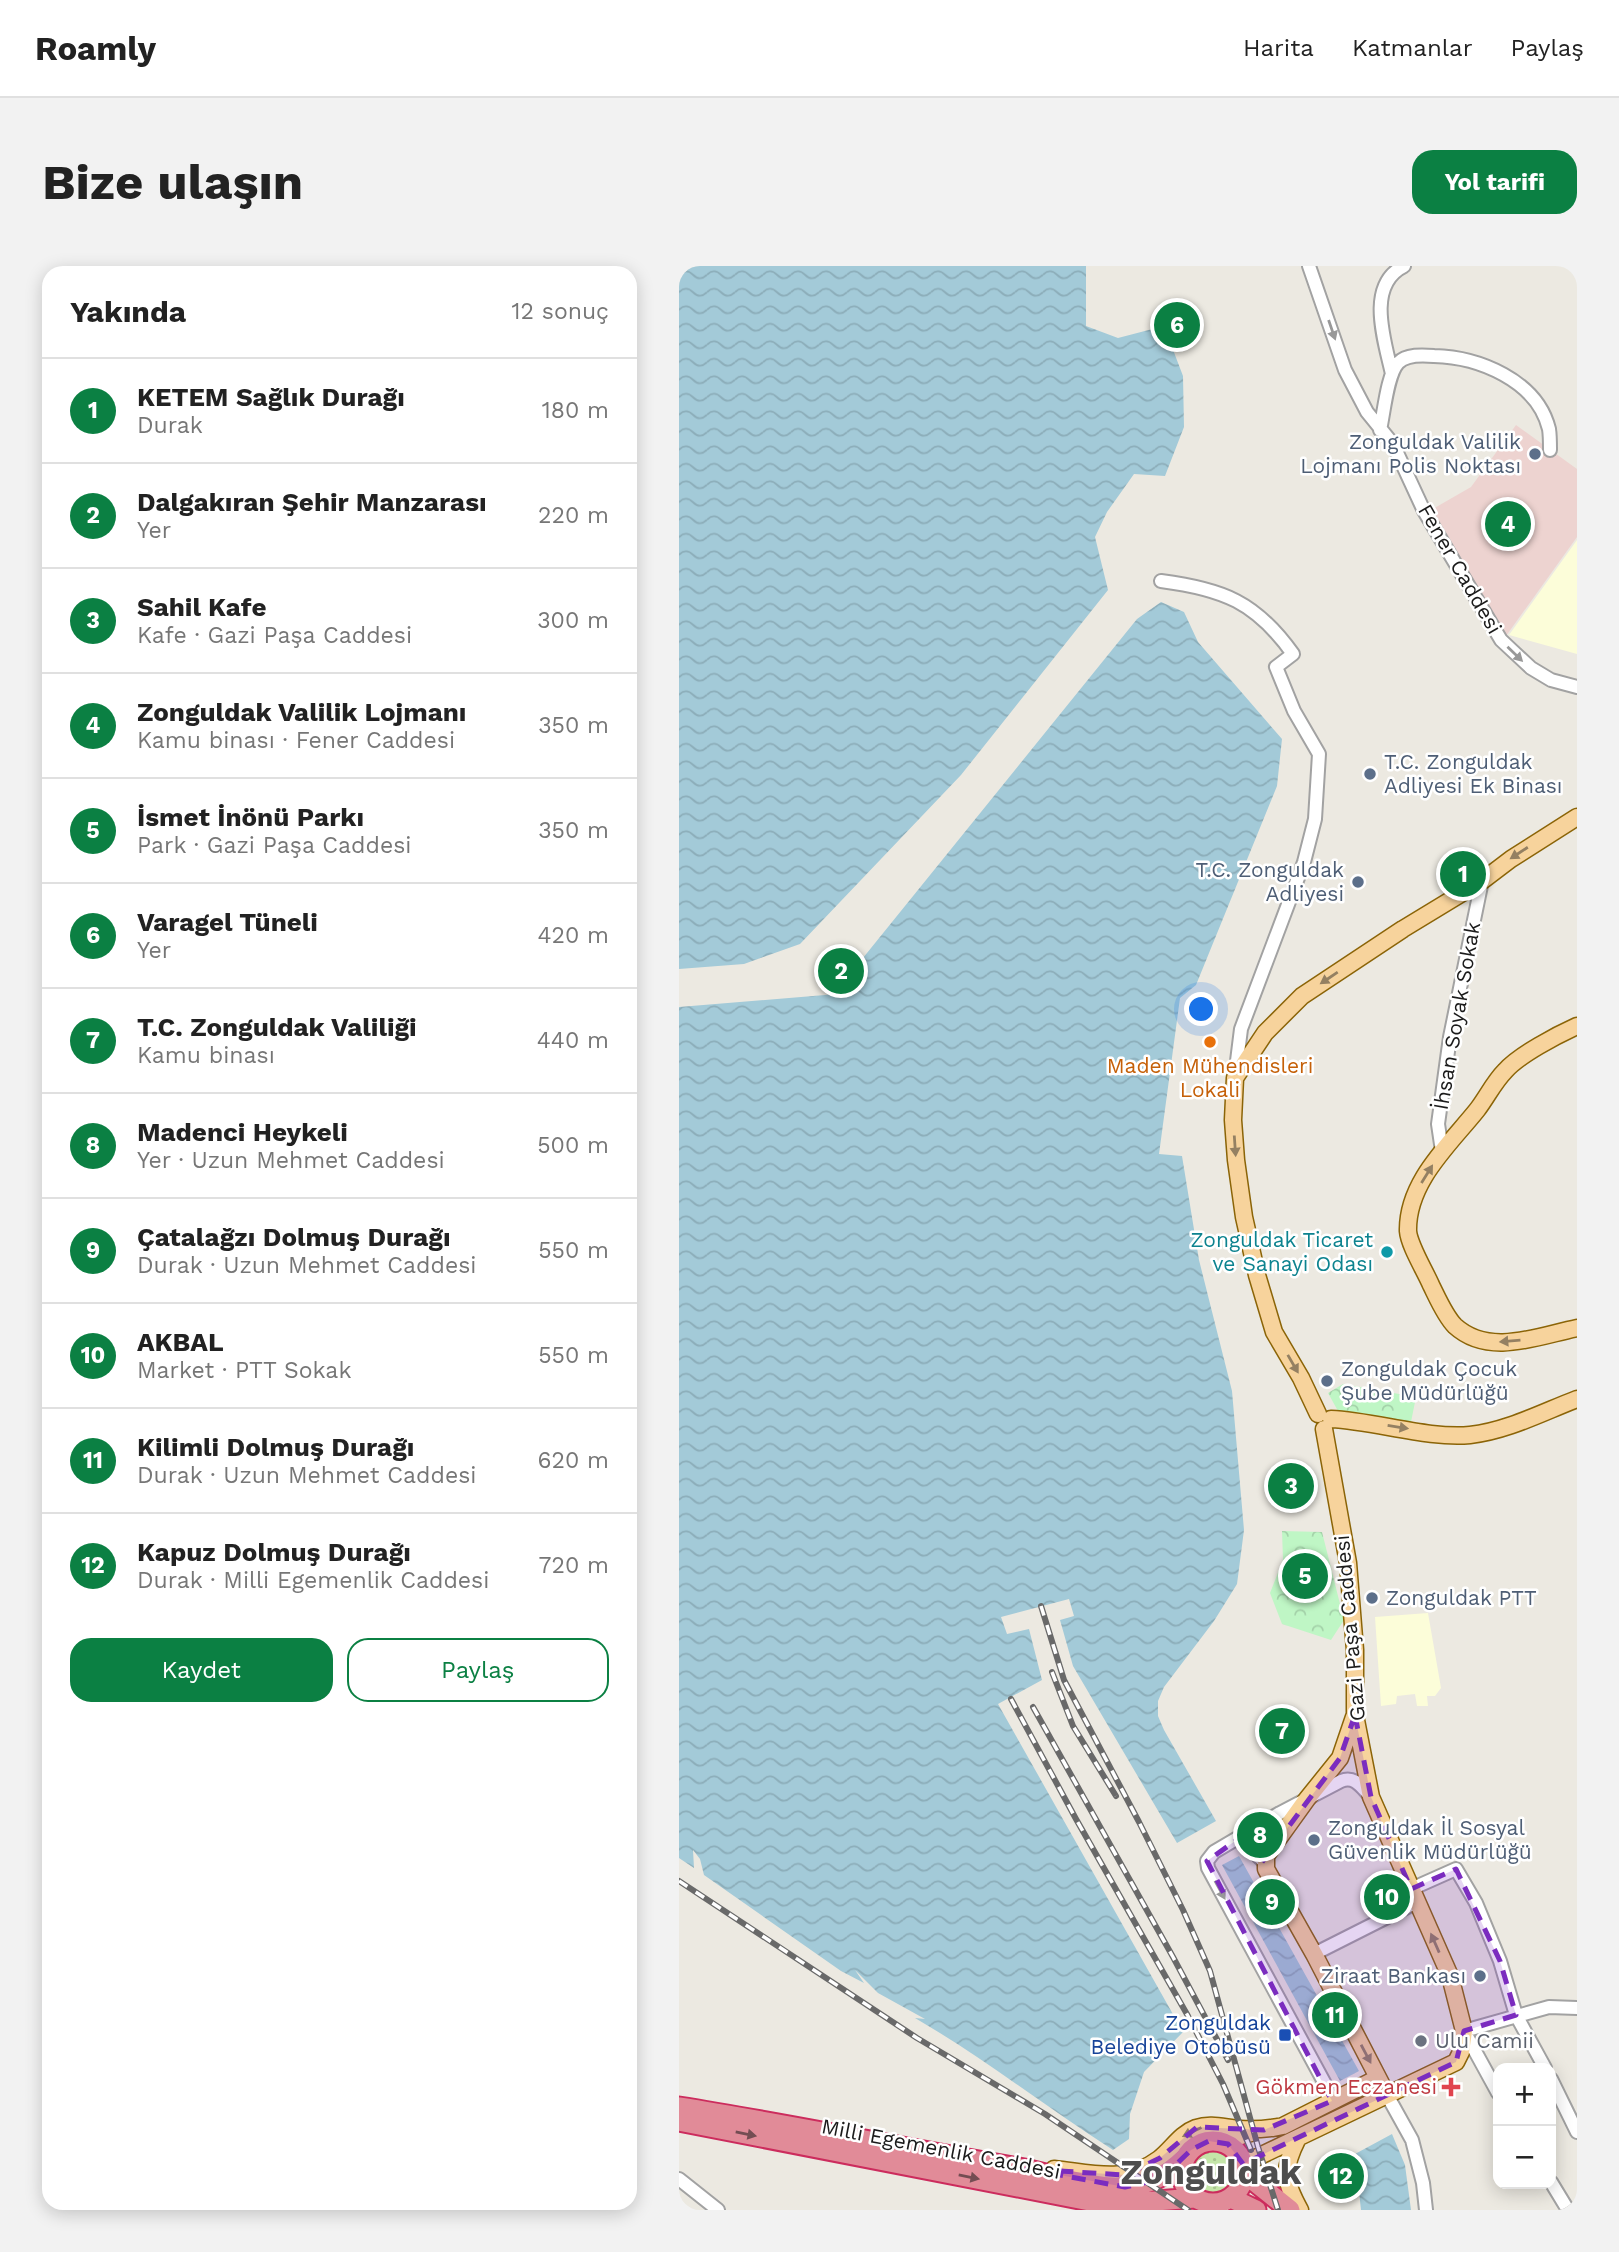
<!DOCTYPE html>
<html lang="tr">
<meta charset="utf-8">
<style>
:root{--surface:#fff;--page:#f2f2f2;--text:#222;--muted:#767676;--line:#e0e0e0;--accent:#0b8043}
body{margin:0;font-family:"Work Sans",sans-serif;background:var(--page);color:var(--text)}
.controls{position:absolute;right:21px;bottom:21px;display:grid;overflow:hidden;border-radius:14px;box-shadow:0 4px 18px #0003}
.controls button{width:63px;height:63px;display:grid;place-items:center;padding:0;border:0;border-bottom:2px solid var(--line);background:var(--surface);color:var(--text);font:35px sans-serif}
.you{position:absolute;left:523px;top:744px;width:24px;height:24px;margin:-18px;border:5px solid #fff;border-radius:50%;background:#1a73e8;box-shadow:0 0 0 10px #1a73e833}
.badge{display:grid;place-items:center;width:46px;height:46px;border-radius:50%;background:var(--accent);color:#fff;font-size:23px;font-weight:700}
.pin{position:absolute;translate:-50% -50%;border:4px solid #fff;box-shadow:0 2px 7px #0006}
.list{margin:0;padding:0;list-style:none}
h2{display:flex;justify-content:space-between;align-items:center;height:91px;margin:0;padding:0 28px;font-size:30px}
h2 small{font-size:23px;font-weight:400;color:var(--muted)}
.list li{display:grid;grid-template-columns:46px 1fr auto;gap:21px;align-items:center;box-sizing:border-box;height:105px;padding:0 28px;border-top:2px solid var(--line)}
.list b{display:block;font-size:26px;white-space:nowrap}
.list p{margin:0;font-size:23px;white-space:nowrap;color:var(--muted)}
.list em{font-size:23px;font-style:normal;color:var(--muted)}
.actions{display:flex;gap:14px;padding:21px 28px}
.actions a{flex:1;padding:16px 0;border:2px solid var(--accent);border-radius:21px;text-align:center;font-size:24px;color:var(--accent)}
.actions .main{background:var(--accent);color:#fff}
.map{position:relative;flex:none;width:898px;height:1944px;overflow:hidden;border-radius:21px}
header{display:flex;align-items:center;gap:42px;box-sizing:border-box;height:98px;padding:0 35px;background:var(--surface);border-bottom:2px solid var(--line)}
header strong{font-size:33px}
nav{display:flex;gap:38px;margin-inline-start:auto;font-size:24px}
.intro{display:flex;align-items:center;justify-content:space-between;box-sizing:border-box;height:168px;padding:0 42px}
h1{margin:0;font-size:49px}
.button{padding:18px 32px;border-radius:21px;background:var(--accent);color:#fff;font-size:24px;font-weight:700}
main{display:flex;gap:42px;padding:0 42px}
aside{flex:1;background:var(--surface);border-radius:21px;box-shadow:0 4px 18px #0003}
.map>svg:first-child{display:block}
.commercial{fill:#edd3d0}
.education{fill:#fcfdd9}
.grass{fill:url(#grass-dots)}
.park{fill:url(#park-crowns)}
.water{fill:url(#water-waves)}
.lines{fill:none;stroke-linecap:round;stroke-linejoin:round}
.minor-casing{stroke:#a2a2a2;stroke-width:16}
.major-casing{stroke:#8b6407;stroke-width:19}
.highway-casing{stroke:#cc2c5d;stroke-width:23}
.minor{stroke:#fff;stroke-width:12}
.major{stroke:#f7d39c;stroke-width:16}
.highway{stroke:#e18b98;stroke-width:19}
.rail-casing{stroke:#696969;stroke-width:6}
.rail{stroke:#fff;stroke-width:3.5;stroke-dasharray:10;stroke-linecap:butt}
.oneway{fill:#989898}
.oneway2{fill:#948062}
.oneway3{fill:#744d53}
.marked{fill:#7b2cbf;fill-opacity:0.2;stroke:#7b2cbf;stroke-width:5;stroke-dasharray:14 9;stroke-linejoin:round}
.service-dot{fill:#5c6f8a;stroke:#fff;stroke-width:2.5}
.food-dot{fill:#e8710a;stroke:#fff;stroke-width:2.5}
.culture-dot{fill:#0f9aa8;stroke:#fff;stroke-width:2.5}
.transit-dot{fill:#1a4fb4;stroke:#fff;stroke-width:2.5}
.worship-dot{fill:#6b7280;stroke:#fff;stroke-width:2.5}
.health-dot{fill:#e0444e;stroke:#fff;stroke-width:2.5}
.labels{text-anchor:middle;stroke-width:5;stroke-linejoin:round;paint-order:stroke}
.service-label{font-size:21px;fill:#4e5e75;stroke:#fff;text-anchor:start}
.street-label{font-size:21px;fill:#1b1b1b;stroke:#fff}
.food-label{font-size:21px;fill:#c56008;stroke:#fff}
.culture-label{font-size:21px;fill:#0d838f;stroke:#fff;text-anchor:end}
.transit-label{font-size:21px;fill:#164399;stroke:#fff;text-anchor:end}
.worship-label{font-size:21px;fill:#5b616d;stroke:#fff;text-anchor:start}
.health-label{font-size:21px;fill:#be3a42;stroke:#fff;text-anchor:end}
.town-label{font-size:35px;font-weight:bold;fill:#4e4e4e;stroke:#fff}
</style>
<header>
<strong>Roamly</strong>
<nav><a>Harita</a><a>Katmanlar</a><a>Paylaş</a></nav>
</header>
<div class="intro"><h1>Bize ulaşın</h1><a class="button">Yol tarifi</a></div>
<main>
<aside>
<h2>Yakında<small>12 sonuç</small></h2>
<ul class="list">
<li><span class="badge">1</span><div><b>KETEM Sağlık Durağı</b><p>Durak</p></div><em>180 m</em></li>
<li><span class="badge">2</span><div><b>Dalgakıran Şehir Manzarası</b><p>Yer</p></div><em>220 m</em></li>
<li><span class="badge">3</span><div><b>Sahil Kafe</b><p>Kafe · Gazi Paşa Caddesi</p></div><em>300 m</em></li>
<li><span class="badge">4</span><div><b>Zonguldak Valilik Lojmanı</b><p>Kamu binası · Fener Caddesi</p></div><em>350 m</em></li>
<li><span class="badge">5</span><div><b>İsmet İnönü Parkı</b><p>Park · Gazi Paşa Caddesi</p></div><em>350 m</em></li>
<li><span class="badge">6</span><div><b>Varagel Tüneli</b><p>Yer</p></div><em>420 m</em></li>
<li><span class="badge">7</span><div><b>T.C. Zonguldak Valiliği</b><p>Kamu binası</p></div><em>440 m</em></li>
<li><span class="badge">8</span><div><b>Madenci Heykeli</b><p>Yer · Uzun Mehmet Caddesi</p></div><em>500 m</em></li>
<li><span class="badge">9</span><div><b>Çatalağzı Dolmuş Durağı</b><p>Durak · Uzun Mehmet Caddesi</p></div><em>550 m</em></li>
<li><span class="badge">10</span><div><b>AKBAL</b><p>Market · PTT Sokak</p></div><em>550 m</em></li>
<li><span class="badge">11</span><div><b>Kilimli Dolmuş Durağı</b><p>Durak · Uzun Mehmet Caddesi</p></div><em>620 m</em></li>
<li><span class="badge">12</span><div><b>Kapuz Dolmuş Durağı</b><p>Durak · Milli Egemenlik Caddesi</p></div><em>720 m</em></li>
</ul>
<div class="actions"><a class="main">Kaydet</a><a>Paylaş</a></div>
</aside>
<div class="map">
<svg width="898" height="1944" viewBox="0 0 898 1944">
<defs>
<pattern id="grass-dots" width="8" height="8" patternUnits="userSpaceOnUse" patternTransform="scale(1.75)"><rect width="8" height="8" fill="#c4e5a8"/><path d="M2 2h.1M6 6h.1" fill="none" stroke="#a8c490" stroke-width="1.8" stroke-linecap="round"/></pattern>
<pattern id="park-crowns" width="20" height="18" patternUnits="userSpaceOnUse" patternTransform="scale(1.75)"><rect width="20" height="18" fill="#bff6c5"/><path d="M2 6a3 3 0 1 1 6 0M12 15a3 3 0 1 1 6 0" fill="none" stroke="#a4d2a9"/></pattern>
<pattern id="water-waves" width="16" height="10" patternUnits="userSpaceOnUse" patternTransform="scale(1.75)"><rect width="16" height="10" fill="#a3cad8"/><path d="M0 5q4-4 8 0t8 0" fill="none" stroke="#8cadb9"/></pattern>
</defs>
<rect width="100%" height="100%" fill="#ece9e1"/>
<path class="commercial" d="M837,159l61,44v68l-71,99 -75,-126 40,-23z"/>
<path class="education" d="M898,274v114l-68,-19z
M749,1347l13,75 -6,8h-8l1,10h-11l-2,-12 -18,2 -1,8 -15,2 -6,-89z"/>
<path class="grass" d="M508 1906a26 26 0 1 1 52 0a26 26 0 1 1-52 0Z"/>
<path class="park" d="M664,1118l73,13 -5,25 -73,-11 -10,-18z
M603,1265l40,1 22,88 -13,20 -49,-16 -12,-31 13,-33z"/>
<path class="water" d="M0,0h407v60l32,12 46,-12 19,50 1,51 -19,49 -31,-2 -27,38 -12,25 13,53 -147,185 -161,169 -56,20 -65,5z
M482,336l23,10 14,30 84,97 -5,47 -81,199 -16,13 -21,156 23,2 17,104 33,131 12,139 -7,54 -23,37 -50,66 -6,14v15l6,14 52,91 -39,22 -104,-177 -13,-46 14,-4 -5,-17 -68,18 6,17 22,-5 13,51 -44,24 185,328 -39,40 -14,42 -1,25 -16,11c-67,-43 -129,-92 -198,-132l10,1 -47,-26 -23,-23 9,13 -23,-12 -137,-96 -4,-16 -7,-9 1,18 -15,-10v-851l158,-13 13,-20 287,-355z
M560,1590l120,215 -19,10 -118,-216z
M713,1868l13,31 6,45h-50l-6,-56z"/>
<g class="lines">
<g class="minor-casing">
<path id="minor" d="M630,0l36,104 22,42 26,32 31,67 77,129 30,28 20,12 26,7
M713,108c-7,-32 -27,-89 12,-108
M701,164c4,-17 7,-55 18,-67 8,-9 25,-8 36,-7 44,1 103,24 115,73 1,6 1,14 1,21
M482,315c62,8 95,21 132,73l-17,13 18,44 25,43 -4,65 -11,43 -63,167 -6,48
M763,885l-4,-27 12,-87 32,-156
M566,1568l13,22 8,8
M732,1623l45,-20 20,34 24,58 16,54 29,53
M635,1688l103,-52
M872,1813l26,53
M819,1827l-34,-62 85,-24 28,1
M708,1829l25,45 11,43 3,27
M649,1837v-12l-4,-9 -116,-214 -1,-7 7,-9 66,-39 61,-32c14,-6 21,7 30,16
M0,1913l39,31
M872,1916l17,28
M525,1936l2,8
M543,1944v-8"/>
</g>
<g class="major-casing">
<path id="major" d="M898,760c-20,9 -58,29 -72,45 -11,11 -18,26 -28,39 -28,35 -70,72 -69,121 1,14 17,40 23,54 6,12 14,31 24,41 34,31 83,10 122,2
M639,1148l-17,-36 -27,-46 -17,-57 -13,-58 -8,-57 -3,-40 2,-42 30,-45 37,-37 101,-67 79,-48 29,-22 66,-42
M652,1153c44,2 97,20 139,16 37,-4 73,-23 107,-36
M675,1451l-14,41 -33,41 -41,57v13l48,85 73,141
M594,1862l10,-2 95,-48
M618,1874c-15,30 -13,41 3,70
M541,1876l31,-9
M564,1898l213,-102 5,-10 3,-21 -14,-55 -79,-179 -16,-82v-65l-7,-87 -24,-134
M375,1903c38,4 72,15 105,-10 13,-10 21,-25 37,-31 15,-5 29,0 44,1 15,1 28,0 43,-3"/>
</g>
<g class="highway-casing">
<path id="highway" d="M0,1841c114,18 227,42 340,61 35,6 69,21 105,19 26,-2 42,-11 61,-29
M0,1855l416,81h48l52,-4
M503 1906a31 31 0 1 1 62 0a31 31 0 1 1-62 0Z
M565,1907l46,37
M552,1932l25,12"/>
</g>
<use href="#minor" class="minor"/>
<use href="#major" class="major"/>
<use href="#highway" class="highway"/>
<g class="rail-casing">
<path id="rail" d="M362,1340l23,74 75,142 44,88 27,61 48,176 20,63
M373,1406l21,54 43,70
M332,1433l65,120 112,197 35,68 28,66
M354,1441l140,250 55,103
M0,1615l238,157 128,76 143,96"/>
</g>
<use href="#rail" class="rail"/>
</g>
<defs><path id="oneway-solid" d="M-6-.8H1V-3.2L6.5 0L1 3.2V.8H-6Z" transform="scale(1.75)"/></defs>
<g class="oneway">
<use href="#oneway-solid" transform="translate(653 64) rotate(71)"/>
<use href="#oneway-solid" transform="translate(836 388) rotate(44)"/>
<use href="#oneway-solid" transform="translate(541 1624) rotate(61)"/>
</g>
<g class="oneway2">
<use href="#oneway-solid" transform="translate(840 587) rotate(147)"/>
<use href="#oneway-solid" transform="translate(650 712) rotate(146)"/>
<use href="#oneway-solid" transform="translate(556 880) rotate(86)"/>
<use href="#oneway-solid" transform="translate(748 908) rotate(-58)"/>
<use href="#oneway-solid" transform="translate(831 1075) rotate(175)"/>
<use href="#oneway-solid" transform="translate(614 1098) rotate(60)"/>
<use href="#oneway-solid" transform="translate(719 1161) rotate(9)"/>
<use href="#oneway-solid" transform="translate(756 1677) rotate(-114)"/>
<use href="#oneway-solid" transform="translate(687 1788) rotate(62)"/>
<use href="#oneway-solid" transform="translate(513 1866) rotate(154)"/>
</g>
<g class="oneway3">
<use href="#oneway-solid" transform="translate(67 1868) rotate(11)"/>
<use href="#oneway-solid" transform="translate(290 1911) rotate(11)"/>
</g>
<path class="marked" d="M676,1449l16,82 40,92 45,-20 44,92 16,54 -52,16 -8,31 -213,102 -15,-20 -19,-3 -18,9 -30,29 -36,8 -98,-18 98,6 35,-17 37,-31 67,3 68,-29 -125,-240 38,-27 17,28 78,-104z"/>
<g class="service-dot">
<circle cx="856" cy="188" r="7"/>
<circle cx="691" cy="508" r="7"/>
<circle cx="679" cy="616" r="7"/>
<circle cx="648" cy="1115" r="7"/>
<circle cx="693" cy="1332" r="7"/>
<circle cx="635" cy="1574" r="7"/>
<circle cx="801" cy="1710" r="7"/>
</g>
<circle class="food-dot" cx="531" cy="776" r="7"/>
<circle class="culture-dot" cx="708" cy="986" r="7"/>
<rect class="transit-dot" x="599" y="1762" width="14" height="14" rx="3.5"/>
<circle class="worship-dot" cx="742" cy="1775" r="7"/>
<path class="health-dot" d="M768.5 1810.5h7v7h7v7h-7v7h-7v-7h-7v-7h7z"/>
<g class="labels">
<g class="service-label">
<text x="842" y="183" text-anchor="end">Zonguldak Valilik<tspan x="842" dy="24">Lojmanı Polis Noktası</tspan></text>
<text x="705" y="503">T.C. Zonguldak<tspan x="705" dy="24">Adliyesi Ek Binası</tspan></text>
<text x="665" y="611" text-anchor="end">T.C. Zonguldak<tspan x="665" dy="24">Adliyesi</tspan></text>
<text x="662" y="1110">Zonguldak Çocuk<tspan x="662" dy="24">Şube Müdürlüğü</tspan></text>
<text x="707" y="1339">Zonguldak PTT</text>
<text x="649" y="1569">Zonguldak İl Sosyal<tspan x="649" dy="24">Güvenlik Müdürlüğü</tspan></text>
<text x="787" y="1717" text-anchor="end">Ziraat Bankası</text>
</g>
<g class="street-label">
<text transform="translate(781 303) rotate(60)" y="7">Fener Caddesi</text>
<text transform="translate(778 750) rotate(-80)" y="7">İhsan Soyak Sokak</text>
<text transform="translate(671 1362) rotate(-95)" y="7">Gazi Paşa Caddesi</text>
<text transform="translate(262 1883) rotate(11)" y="7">Milli Egemenlik Caddesi</text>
</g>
<g class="food-label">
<text x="531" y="807">Maden Mühendisleri<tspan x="531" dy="24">Lokali</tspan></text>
</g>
<g class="culture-label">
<text x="694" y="981">Zonguldak Ticaret<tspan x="694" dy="24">ve Sanayi Odası</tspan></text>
</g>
<g class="transit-label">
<text x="592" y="1764">Zonguldak<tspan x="592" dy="24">Belediye Otobüsü</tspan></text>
</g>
<g class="worship-label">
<text x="756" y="1782">Ulu Camii</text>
</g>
<g class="health-label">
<text x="758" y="1828">Gökmen Eczanesi</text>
</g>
<g class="town-label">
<text x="532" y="1918">Zonguldak</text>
</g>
</g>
</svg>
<div class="controls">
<button>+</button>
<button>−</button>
</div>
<div class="you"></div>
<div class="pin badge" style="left:784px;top:608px">1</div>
<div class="pin badge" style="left:162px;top:705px">2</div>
<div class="pin badge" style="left:612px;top:1220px">3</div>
<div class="pin badge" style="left:829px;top:258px">4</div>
<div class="pin badge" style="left:626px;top:1310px">5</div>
<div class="pin badge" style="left:498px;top:59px">6</div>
<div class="pin badge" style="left:603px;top:1465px">7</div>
<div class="pin badge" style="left:581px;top:1569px">8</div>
<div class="pin badge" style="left:593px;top:1636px">9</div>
<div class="pin badge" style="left:708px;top:1631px">10</div>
<div class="pin badge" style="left:656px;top:1749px">11</div>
<div class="pin badge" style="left:662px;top:1910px">12</div>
</div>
</main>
